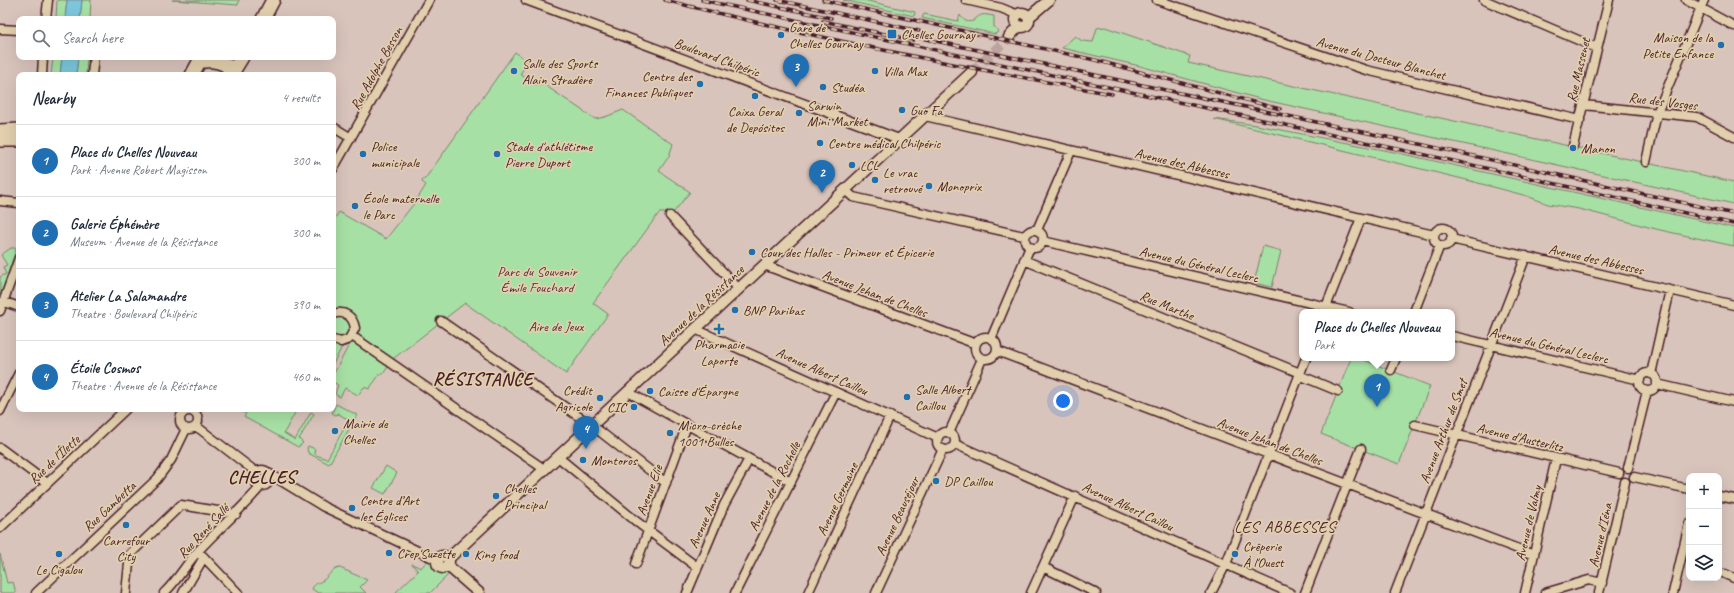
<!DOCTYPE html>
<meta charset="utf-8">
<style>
:root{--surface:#fff;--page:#f2f2f3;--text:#1f2937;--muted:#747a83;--line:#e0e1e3;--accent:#1f6fb2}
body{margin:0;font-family:Caveat,sans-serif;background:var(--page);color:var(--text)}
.controls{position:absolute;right:12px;bottom:12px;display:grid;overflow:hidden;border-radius:8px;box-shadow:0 4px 16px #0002}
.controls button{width:36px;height:36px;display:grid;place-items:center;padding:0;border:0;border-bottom:1px solid var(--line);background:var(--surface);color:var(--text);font:20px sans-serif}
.you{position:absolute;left:1063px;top:401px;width:14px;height:14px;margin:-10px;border:3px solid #fff;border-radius:50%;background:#1a73e8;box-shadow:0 0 0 6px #1a73e833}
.badge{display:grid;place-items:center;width:26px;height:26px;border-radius:50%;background:var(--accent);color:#fff;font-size:13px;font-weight:700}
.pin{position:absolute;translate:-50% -33px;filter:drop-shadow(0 1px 2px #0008)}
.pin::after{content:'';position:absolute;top:21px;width:14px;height:12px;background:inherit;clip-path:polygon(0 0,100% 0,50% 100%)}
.popup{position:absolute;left:1299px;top:309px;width:156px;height:52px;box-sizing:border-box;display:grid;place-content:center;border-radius:8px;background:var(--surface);filter:drop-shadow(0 1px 3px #0005);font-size:13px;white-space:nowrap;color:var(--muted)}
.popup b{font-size:15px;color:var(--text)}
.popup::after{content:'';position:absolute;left:50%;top:100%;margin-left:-8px;border:8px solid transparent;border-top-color:var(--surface)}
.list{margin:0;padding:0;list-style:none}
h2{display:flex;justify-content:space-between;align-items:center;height:52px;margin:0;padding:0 16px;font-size:17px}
h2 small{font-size:13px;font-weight:400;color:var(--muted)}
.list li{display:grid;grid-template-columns:26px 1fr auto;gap:12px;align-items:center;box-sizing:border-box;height:72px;padding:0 16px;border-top:1px solid var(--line)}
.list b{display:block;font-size:15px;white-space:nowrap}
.list p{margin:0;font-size:13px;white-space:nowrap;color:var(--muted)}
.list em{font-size:13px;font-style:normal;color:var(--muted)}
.icon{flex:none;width:22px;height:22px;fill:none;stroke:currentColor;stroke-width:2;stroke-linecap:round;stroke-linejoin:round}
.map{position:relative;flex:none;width:1734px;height:593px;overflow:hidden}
.search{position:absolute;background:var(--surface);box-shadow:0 4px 16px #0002;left:16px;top:16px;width:320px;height:44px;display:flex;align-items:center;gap:10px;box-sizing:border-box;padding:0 14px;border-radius:8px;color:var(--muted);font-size:15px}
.panel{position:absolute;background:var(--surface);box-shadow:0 4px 16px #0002;left:16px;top:72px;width:320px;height:340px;border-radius:8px}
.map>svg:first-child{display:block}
.green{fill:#a7e0a5;stroke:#788068}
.water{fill:#7cc7dc;stroke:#688495}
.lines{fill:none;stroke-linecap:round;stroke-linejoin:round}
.tertiary-tunnel{stroke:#bca39e;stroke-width:10;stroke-dasharray:10 5;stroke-linecap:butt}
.minor-casing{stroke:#4a1f2b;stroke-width:11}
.tertiary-casing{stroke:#4a1f2b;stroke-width:13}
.primary-casing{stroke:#4a1f2b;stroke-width:16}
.minor{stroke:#e1cfad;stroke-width:8}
.tertiary{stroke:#e1cfad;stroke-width:10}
.primary{stroke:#e1cfad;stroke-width:13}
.rail-casing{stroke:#4a1f2b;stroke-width:3.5}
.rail{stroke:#e1cfad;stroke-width:2;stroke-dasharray:6;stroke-linecap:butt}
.poi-dot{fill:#1f6fb2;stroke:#e1cfad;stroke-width:1.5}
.labels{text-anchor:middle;stroke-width:3.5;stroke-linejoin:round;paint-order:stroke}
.poi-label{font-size:14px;fill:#4a1f2b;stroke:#e1cfad;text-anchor:start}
.street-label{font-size:14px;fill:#4a1f2b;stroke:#e1cfad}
.park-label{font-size:14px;fill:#533237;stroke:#e1cfad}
.quarter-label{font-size:16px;letter-spacing:1px;fill:#4a1f2b;stroke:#e1cfad}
.district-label{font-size:18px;font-weight:bold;letter-spacing:1px;fill:#4a1f2b;stroke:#e1cfad}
</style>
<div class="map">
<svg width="1734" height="593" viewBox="0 0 1734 593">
<rect width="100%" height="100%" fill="#d8c4bb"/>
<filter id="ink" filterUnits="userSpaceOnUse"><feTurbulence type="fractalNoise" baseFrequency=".025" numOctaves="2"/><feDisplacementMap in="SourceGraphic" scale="8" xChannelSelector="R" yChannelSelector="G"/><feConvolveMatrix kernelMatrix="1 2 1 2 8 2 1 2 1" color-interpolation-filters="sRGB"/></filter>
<g filter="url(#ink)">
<path class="green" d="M57,0h10l-2,19h-9z
M82,0h9l-1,19h-10z
M172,0h67l-1,5z
M843,0h21l51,12 -1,4z
M924,14l34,7 2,-6c3,5 7,8 13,6 9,-8 9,-7 21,-5v11l5,4 -4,3 -73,-16z
M1105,27l85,29 -2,7 546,119v22l-474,-105 -120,-33 -78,-18 13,-12 7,5 11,1 4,-14z
M515,52l13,10 -8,12 14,10 12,2 49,33 10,-2 18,-7 50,34 -4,12 -10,15 31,21 -17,21h-14l-66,90 15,11 -42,60 -101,-71 -71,55 -11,16h-3l-11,15 -5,-2 -6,8 -13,-7 -5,9 -5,-3 3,-9 -5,-3v-7l16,-30 -7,2 -9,17v-143l6,-9 47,27 30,-38 10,-16 -4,-3 1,-3h2z
M53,57h9l-2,18h-9z
M78,57h9l-1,18h-10z
M1214,119l42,6 138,27 340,76v18l-74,-16 -81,-21 -31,-5 -21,-8 -60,-16z
M1263,246l18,5 -9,36 -18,-4z
M11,248h4l1,2 -16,47v-20l6,-3 -3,-7 4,-2 -6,-10z
M1351,358h8l71,28 -31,78 -78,-30z
M336,404l21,11 -28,49 -21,-11 -1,-5 1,-2 7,3 -1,3 2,3 11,4 22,-39 -12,-7 -1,2 -4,-2z
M244,409h8l7,3 2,-3h36l-13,24 11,7 16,-28 3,2 -15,25 4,4 -5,4 -54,-30 2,-3 -4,-2z
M386,466l11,7 -12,21 -12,-6z
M0,554l7,29 6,-1 3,11h-16z
M428,560l4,2 4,8 11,3 1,2 -18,18h-35l23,-22 -6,-7 9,4z
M340,568l27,12 -7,7 6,6h-48l-6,-4c3,-6 5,-5 10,-8 7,-4 9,-12 18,-13z"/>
<path class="water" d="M67,0h15l-2,19h-15z
M62,57h16l-2,18h-16z"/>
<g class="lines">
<path class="tertiary-tunnel" d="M972,72l37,-35"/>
<g class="minor-casing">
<path id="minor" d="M526,0l373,139
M966,0l35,8 17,7
M1157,0l209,70 214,50
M1484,0l113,48
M1686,0l48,26
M46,19l2,-19
M0,29l19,1
M42,75l1,-18
M92,75l2,-18
M1584,105l113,12 37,20
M925,116l509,119
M333,127l18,11
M1573,146l36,-146
M1646,162l11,-49 47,-113
M333,169l96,-169
M845,190l8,7 171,39
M0,201l19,2
M670,216l69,73
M1434 237a9 9 0 1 1 18 0a9 9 0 1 1-18 0Z
M1025 239a9 9 0 1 1 18 0a9 9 0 1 1-18 0Z
M1037,230l34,-79
M1451,239l283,66
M1043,241l306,71
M1024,260l276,113
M764,265l212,79
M5,302l14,5
M0,311l19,-53
M1324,312l37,-94
M1414,312l26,-67
M333,314c11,-4 20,2 22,14l-6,11 -8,3 -8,-2
M441,321l157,109 68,53
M695,329l243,109
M352,336l192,133
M1452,336l188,44
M975 348a11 11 0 1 1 22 0a11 11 0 1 1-22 0Z
M991,339l39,-92
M997,351l537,204
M1391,370l5,-12
M1639 382a9 9 0 1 1 18 0a9 9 0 1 1-18 0Z
M1651,374l19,-84
M1299,375l39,16
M1657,384l77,18
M628,392l163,90
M0,411l19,-38
M180 420a9 9 0 1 1 18 0a9 9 0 1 1-18 0Z
M1415,425l204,48
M196,426l60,46
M937 441a9 9 0 1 1 18 0a9 9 0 1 1-18 0Z
M949,433l33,-74
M955,444l335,149
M0,448l47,35
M558,457l79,65 60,45
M1628,468l19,-77
M254 478a8 8 0 1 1 16 0a8 8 0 1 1-16 0Z
M270,474l54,33 113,53
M1634,477l55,12
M1719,496l15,3
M0,528l126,-119
M198,551l40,42
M636,564l51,-139
M1043,567l53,26
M1725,574l9,4
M36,593l121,-114 14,-19 15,-31
M126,593l4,-39 51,-49 55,9
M164,593c14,-13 22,-29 35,-43 20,-22 43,-41 62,-64
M183,593l21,-36
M687,593l37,-88 25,-46
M735,593l101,-201
M808,593l82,-177
M876,593l67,-144
M1031,593l44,-97
M1211,593l15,-29 80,-206
M1305,593l56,-144
M1395,593l131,-337
M1525,593l31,-134
M1545,593l44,-13 13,3
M1599,593l26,-111
M1673,593l16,-69"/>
</g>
<g class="tertiary-casing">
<path id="tertiary" d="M1015 20a7 7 0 1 1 14 0a7 7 0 1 1-14 0Z
M1028,18l21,-18
M1009,37l10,-11
M437 562a6 6 0 1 1 12 0a6 6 0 1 1-12 0Z
M448,559l524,-487
M447,565l32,28"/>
</g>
<g class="primary-casing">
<path id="primary" d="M263,19l10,-19
M192,75l7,-13c11,-3 20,-1 29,4l2,9
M231,75l11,-18
M0,131l19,-1
M0,140h19"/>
</g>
<use href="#minor" class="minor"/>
<use href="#tertiary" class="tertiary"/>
<use href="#primary" class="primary"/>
<g class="rail-casing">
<path id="rail" d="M665,0c148,38 297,67 447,94
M702,0l761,163 271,61
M747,0l84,18
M777,0l142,31
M823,0l272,60 185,49
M823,21l90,19
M907,35l508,108 319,71"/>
</g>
<use href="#rail" class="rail"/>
</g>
</g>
<g class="poi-dot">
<rect x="887" y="29" width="10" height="10" rx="2"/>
<circle cx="781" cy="35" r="4"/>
<circle cx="1721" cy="45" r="4"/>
<circle cx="514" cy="71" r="4"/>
<circle cx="875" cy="71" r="4"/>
<circle cx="700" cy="84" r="4"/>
<circle cx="823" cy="87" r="4"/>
<circle cx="755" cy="96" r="4"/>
<circle cx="902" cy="110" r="4"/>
<circle cx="799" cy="113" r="4"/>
<circle cx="820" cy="143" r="4"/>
<circle cx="1573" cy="148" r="4"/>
<circle cx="363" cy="154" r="4"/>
<circle cx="497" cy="154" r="4"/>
<circle cx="852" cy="165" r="4"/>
<circle cx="875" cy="180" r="4"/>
<circle cx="929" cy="186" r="4"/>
<circle cx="355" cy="206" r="4"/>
<circle cx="752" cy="252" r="4"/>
<circle cx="735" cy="310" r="4"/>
<path d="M717 323h4v4h4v4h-4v4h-4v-4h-4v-4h4z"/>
<circle cx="650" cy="391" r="4"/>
<circle cx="907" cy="397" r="4"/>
<circle cx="600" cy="398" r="4"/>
<circle cx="634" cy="407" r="4"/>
<circle cx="335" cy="431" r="4"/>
<circle cx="670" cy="433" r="4"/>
<circle cx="583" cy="460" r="4"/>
<circle cx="936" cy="481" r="4"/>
<circle cx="496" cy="496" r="4"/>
<circle cx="352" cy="508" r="4"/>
<circle cx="126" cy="525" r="4"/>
<circle cx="389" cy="553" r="4"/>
<circle cx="59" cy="554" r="4"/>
<circle cx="466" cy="554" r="4"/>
<circle cx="1235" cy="554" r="4"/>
</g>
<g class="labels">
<g class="poi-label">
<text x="789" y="32">Gare de<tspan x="789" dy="16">Chelles Gournay</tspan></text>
<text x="901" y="39">Chelles Gournay</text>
<text x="1713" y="42" text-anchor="end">Maison de la<tspan x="1713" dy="16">Petite Enfance</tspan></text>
<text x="522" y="68">Salle des Sports<tspan x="522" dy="16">Alain Stradère</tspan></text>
<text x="883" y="76">Villa Max</text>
<text x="692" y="81" text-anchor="end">Centre des<tspan x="692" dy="16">Finances Publiques</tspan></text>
<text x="831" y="92">Studéa</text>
<text x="807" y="110">Sarwin<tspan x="807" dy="16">Mini Market</tspan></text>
<text x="910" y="115">Guo Fa</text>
<text x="755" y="116" text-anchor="middle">Caixa Geral<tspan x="755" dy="16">de Depósitos</tspan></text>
<text x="828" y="148">Centre médical Chilpéric</text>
<text x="371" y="151">Police<tspan x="371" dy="16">municipale</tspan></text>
<text x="505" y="151">Stade d'athlétisme<tspan x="505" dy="16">Pierre Duport</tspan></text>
<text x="1581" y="153">Manon</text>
<text x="860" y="170">LCL</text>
<text x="883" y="177">Le vrac<tspan x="883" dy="16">retrouvé</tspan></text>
<text x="937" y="191">Monoprix</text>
<text x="363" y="203">École maternelle<tspan x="363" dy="16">le Parc</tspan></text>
<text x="760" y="257">Cour des Halles - Primeur et Épicerie</text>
<text x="743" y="315">BNP Paribas</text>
<text x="719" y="349" text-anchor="middle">Pharmacie<tspan x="719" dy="16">Laporte</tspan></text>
<text x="915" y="394">Salle Albert<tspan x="915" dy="16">Caillou</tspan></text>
<text x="592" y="395" text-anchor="end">Crédit<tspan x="592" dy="16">Agricole</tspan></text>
<text x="658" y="396">Caisse d'Épargne</text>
<text x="626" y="412" text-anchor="end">CIC</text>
<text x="343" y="428">Mairie de<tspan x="343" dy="16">Chelles</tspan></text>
<text x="678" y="430">Micro-crèche<tspan x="678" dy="16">1001 Bulles</tspan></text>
<text x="591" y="465">Montoros</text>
<text x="944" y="486">DP Caillou</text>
<text x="504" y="493">Chelles<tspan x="504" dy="16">Principal</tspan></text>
<text x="360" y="505">Centre d’Art<tspan x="360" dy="16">les Églises</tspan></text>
<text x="126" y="545" text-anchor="middle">Carrefour<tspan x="126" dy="16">City</tspan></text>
<text x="1243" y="551">Crêperie<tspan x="1243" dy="16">À l'Ouest</tspan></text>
<text x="397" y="558">Crep'Suzette</text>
<text x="474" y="559">King food</text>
<text x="59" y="574" text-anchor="middle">Le Cigalou</text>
</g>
<g class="street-label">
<text transform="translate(717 57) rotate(20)" y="5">Boulevard Chilpéric</text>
<text transform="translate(1381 58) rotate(15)" y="5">Avenue du Docteur Blanchet</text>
<text transform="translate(376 68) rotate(-61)" y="5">Rue Adolphe Besson</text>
<text transform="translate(1578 70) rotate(-77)" y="5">Rue Massenet</text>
<text transform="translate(1663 101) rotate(7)" y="5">Rue des Vosges</text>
<text transform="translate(1182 163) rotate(13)" y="5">Avenue des Abbesses</text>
<text transform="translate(1596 259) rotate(13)" y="5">Avenue des Abbesses</text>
<text transform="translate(1199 264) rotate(13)" y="5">Avenue du Général Leclerc</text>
<text transform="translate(875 293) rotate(21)" y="5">Avenue Jehan de Chelles</text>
<text transform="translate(701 305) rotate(-43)" y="5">Avenue de la Résistance</text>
<text transform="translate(1167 305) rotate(22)" y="5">Rue Marthe</text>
<text transform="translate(1549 345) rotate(13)" y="5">Avenue du Général Leclerc</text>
<text transform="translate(822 371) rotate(24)" y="5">Avenue Albert Caillou</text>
<text transform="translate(1443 431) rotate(-69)" y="5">Avenue Arthur de Smet</text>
<text transform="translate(1520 437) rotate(13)" y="5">Avenue d'Austerlitz</text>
<text transform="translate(1270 441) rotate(21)" y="5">Avenue Jehan de Chelles</text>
<text transform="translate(54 459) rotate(-43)" y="5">Rue de l'Îlette</text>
<text transform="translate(774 486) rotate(-63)" y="5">Avenue de la Rochelle</text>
<text transform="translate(649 490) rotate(-70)" y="5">Avenue Elie</text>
<text transform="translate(837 499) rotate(-65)" y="5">Avenue Germaine</text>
<text transform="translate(109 506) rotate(-43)" y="5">Rue Gambetta</text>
<text transform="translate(1128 506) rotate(25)" y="5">Avenue Albert Caillou</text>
<text transform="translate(897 516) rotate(-65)" y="5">Avenue Beauséjour</text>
<text transform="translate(704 520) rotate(-66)" y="5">Avenue Anne</text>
<text transform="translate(1528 523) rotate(-77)" y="5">Avenue de Valmy</text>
<text transform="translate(203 531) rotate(-47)" y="5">Rue René Sallé</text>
<text transform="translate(1600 535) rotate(-77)" y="5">Avenue d'Iéna</text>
</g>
<g class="park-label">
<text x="537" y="276">Parc du Souvenir<tspan x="537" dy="16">Émile Fouchard</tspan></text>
<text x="556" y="331">Aire de Jeux</text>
</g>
<g class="quarter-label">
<text x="1285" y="532">LES ABBESSES</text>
</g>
<g class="district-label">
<text x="483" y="385">RÉSISTANCE</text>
<text x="262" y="483">CHELLES</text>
</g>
</g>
</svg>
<div class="controls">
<button>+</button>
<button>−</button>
<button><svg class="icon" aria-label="layers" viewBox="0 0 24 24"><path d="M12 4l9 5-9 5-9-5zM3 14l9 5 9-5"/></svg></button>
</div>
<div class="you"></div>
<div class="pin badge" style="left:1377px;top:407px">1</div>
<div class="popup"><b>Place du Chelles Nouveau</b>Park</div>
<div class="pin badge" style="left:822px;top:193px">2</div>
<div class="pin badge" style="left:796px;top:87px">3</div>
<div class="pin badge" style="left:586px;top:449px">4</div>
<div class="search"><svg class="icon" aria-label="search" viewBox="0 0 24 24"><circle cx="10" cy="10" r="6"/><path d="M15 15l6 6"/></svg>Search here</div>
<section class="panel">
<h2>Nearby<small>4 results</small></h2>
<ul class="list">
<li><span class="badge">1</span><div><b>Place du Chelles Nouveau</b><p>Park · Avenue Robert Magisson</p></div><em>300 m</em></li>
<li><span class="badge">2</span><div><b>Galerie Éphémère</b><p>Museum · Avenue de la Résistance</p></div><em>300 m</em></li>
<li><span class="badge">3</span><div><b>Atelier La Salamandre</b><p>Theatre · Boulevard Chilpéric</p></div><em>390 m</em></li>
<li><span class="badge">4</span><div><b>Étoile Cosmos</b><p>Theatre · Avenue de la Résistance</p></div><em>460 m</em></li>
</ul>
</section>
</div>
